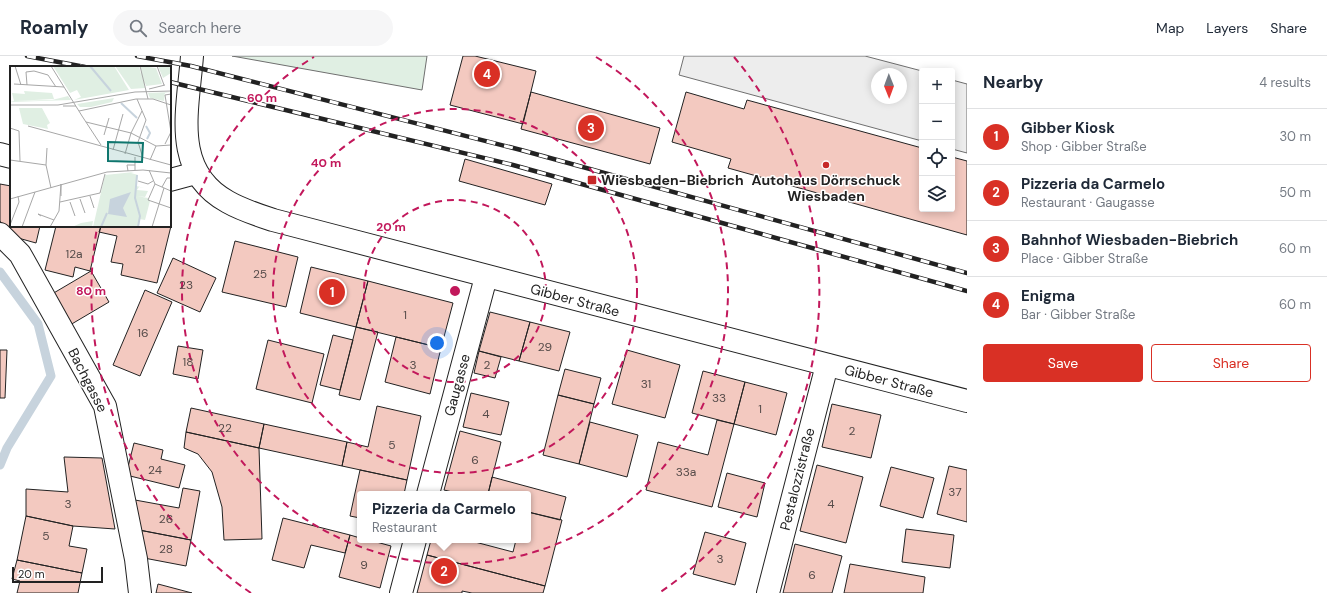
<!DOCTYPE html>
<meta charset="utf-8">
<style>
:root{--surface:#fff;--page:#f6f6f7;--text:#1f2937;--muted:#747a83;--line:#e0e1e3;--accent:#d93025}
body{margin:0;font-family:"DM Sans",sans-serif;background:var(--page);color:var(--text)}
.controls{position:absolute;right:12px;top:12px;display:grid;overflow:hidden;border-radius:4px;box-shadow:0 2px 10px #0003}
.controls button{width:36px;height:36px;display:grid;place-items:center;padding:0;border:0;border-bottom:1px solid var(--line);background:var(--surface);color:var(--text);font:20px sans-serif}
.compass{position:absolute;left:871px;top:12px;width:36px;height:36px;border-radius:50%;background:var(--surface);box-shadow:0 2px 10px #0003;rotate:179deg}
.scale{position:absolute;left:12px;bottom:10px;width:91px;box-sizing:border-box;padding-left:4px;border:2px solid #222;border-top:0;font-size:11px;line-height:14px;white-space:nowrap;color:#222;-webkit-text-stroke:3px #fff;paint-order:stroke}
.you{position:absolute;left:437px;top:287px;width:14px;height:14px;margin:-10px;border:3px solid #fff;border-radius:50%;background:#1a73e8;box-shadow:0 0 0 6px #1a73e833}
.badge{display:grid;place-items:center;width:26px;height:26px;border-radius:50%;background:var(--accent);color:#fff;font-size:13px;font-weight:700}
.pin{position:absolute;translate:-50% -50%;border:2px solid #fff;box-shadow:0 1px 4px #0006}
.popup{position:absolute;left:357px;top:435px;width:174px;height:52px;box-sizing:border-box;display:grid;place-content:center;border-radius:4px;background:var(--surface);filter:drop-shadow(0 1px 3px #0005);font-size:13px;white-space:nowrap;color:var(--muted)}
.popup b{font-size:15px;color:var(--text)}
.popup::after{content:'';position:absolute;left:50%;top:100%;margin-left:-8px;border:8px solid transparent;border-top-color:var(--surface)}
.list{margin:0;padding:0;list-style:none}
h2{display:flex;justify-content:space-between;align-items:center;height:52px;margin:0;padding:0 16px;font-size:17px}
h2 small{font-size:13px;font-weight:400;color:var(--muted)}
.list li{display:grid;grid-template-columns:26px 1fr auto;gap:12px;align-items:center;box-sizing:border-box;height:56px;padding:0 16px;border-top:1px solid var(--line)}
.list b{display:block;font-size:15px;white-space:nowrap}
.list p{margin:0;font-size:13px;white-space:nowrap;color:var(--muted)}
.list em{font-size:13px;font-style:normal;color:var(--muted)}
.actions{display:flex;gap:8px;padding:12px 16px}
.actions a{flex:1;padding:9px 0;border:1px solid var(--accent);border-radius:4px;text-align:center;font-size:14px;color:var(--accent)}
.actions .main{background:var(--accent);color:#fff}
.icon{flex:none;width:22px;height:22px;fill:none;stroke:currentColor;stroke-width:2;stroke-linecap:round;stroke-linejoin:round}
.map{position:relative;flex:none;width:967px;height:537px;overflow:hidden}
header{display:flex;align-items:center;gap:24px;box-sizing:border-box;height:56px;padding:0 20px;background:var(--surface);border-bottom:1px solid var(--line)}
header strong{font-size:19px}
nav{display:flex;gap:22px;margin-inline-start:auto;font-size:14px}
.search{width:280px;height:36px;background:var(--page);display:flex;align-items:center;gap:10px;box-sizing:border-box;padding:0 14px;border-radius:22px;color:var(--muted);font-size:15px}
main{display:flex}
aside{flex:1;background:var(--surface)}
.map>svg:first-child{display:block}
.green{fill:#e0efe3;stroke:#6f6f6f}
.parking{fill:#ededed;stroke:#6f6f6f;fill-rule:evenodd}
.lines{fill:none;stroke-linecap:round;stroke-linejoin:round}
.stream{stroke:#c7d3dd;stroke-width:9}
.building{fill:#f3c9c0;stroke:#222}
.street-casing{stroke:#222;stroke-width:24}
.secondary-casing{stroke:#222;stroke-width:24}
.street{stroke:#fff;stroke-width:22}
.secondary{stroke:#fff;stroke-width:22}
.rail-casing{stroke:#222;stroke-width:4.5}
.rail{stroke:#fff;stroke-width:3;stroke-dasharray:9;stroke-linecap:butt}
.ring{fill:none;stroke:#c2185b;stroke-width:2;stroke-dasharray:7 5}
.poi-dot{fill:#c62828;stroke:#fff;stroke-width:1.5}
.labels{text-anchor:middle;stroke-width:3;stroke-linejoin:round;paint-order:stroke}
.number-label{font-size:12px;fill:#564c4a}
.poi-label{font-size:14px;font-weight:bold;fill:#222;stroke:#fff;text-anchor:start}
.street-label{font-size:14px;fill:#222;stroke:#fff}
.inset-river{fill:none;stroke:#c7d3dd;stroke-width:2}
.inset-road{fill:none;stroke:#a7a7a7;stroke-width:1}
.view{fill:#0f766e;fill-opacity:0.15;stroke:#0f766e;stroke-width:2}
.inset-edge{fill:none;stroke:#222;stroke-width:2}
.centre{fill:#c2185b;stroke:#fff;stroke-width:2}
.ring-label{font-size:12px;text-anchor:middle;font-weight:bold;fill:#c2185b;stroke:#fff;stroke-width:3;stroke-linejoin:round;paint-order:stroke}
</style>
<header>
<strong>Roamly</strong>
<div class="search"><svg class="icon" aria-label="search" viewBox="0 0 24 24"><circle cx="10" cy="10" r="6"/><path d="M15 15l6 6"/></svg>Search here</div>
<nav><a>Map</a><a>Layers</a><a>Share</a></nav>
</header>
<main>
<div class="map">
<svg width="967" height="537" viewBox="0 0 967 537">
<rect width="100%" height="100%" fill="#fff"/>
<path class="green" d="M232,0h195l-5,34z"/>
<path class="parking" d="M684,0h181l57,15v70l-243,-66zM877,18h24v24h-24z
M952,24l15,4v69l-15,-4z"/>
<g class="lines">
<path class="stream" d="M0,216l38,52 13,52 -44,72 -7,17"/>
</g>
<path class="building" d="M463,0h12l61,15 -13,53 -73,-19z
M531,36l129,36 -10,36 -129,-35z
M686,36l58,17 3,-9 175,48v61h30v-52l15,4v74l-239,-67 3,-9 -59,-17z
M465,103l87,25 -7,21 -86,-24z
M0,128l11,2v40h29l-4,17 -25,-7 -11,-15z
M56,170h45l-11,45 -15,-4 -2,10 -28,-7z
M101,170h70l-14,57 -36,-8 2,-11 -12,-2 6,-26 -18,-4z
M235,185l63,16 -12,50 -64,-15z
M173,202l43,20 -16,34 -43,-19z
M311,211l57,14 -12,46 -56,-14z
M91,215l18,31 -39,23 -18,-31z
M368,225l85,22 -12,45 -85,-21z
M145,234l27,12 -32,74 -27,-11z
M490,256l40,10 -11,39 -40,-10z
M530,266l40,10 -11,39 -40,-10z
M356,271l22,5 -18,68 -21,-5z
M333,279l20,5 -13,50 -20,-5z
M396,281l45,11 -11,46 -45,-12z
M268,284l56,14 -12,49 -56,-14z
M178,290l25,4 -5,29 -25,-5z
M0,294h7l-2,48h-5z
M627,294l53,15 -15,53 -53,-14z
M479,295l22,6 -6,21 -21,-5z
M565,313l36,9 -7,26 -36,-9z
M703,315l42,11 -11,42 -42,-11z
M745,326l42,11 -11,42 -42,-11z
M471,337l38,9 -8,33 -38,-8z
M558,339l36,9 -15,60 -36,-9z
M832,348l49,11 -10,43 -49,-11z
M377,350l44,10 -14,64 -65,-14 5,-24 21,5z
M191,352l73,16 -5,24 -73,-16z
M717,364l17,4 -22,83 -66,-17 12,-48 50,13z
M590,366l48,13 -11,42 -48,-13z
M264,368l83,18 -5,24 -83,-18z
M460,375l41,11 -13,52h-27l-17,-4z
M186,376l73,16 3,91 -38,1 -2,-33 -10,-35 -14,-18 -14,-6z
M134,387l29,7 -2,9 24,6 -6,23 -53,-13z
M64,401l38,1 13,71 -42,-3 -47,-10v-27l42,3z
M817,409l46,12 -17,66 -46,-12z
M949,410l18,4v52l-30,-8z
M891,411l43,11 -11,40 -43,-12z
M360,414l47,10 -3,14h-44v24l-10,-2z
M727,417l38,10 -8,34 -39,-10z
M492,421l74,20 -6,23 -32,-8v-18h-40z
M183,432l17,3 -9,49 -52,-10 -4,-30 44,8z
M528,456l34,8 -17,66 -118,-31 4,-15h45l-1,2 38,10 3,-12h12z
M26,460l47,10 -4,20 18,3 -5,24 -65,-13z
M283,462l67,17 -5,18 -34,-8 -7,23 -32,-8z
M906,473l48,6 -4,33 -48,-6z
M139,474l52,10 -5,26 -42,-8z
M705,476l41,11 -11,42 -42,-11z
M350,479l10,3v2h9l22,6 -11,42 -41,-11z
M795,488l47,12 -10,37h-49z
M427,499l118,31 -2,7h-71l-10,-2v2h-45z
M17,504l65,13 -4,20h-61l3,-12 -8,-2z
M850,508l75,13 -2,16h-79z
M158,528l34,9h-36z"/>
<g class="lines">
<g class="street-casing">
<path id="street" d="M0,98l11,3
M170,124l26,-7
M0,178l20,20 85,152 31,153 4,34
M428,438l58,-217
M401,537l14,-53
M768,537l59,-228"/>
</g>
<g class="secondary-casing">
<path id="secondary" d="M192,0c-4,54 -21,115 36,146 14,8 30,13 45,18l694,181"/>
</g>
<use href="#street" class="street"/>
<use href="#secondary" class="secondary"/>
<g class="rail-casing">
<path id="rail" d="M27,0l58,11
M137,0l54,10 330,84 446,123
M170,26l343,83 454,126"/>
</g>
<use href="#rail" class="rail"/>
</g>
<g class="ring">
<circle cx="455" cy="235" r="91"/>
<circle cx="455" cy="235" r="182"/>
<path d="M596 1A273 273 0 1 1 314 1"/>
<path d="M251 537A364 364 0 0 1 97 172M734 1A364 364 0 0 1 659 537"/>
</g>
<g class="poi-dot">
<circle cx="826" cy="109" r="4"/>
<rect x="587" y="119" width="10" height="10" rx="2"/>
</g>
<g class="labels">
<g class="number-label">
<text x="140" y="197">21</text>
<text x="74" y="202">12a</text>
<text x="260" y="222">25</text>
<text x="186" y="233">23</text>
<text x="405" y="263">1</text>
<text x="143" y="281">16</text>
<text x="545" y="295">29</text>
<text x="188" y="310">18</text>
<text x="413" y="313">3</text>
<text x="487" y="313">2</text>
<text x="646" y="332">31</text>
<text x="719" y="346">33</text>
<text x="760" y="357">1</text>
<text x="486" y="362">4</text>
<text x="225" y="376">22</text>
<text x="852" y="379">2</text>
<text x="392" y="393">5</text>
<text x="475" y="408">6</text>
<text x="155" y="418">24</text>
<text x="686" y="420">33a</text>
<text x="955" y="440">37</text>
<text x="68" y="452">3</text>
<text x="831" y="452">4</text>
<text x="166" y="467">26</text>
<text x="46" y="484">5</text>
<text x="166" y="497">28</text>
<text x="720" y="507">3</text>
<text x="364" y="513">9</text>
<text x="812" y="523">6</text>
</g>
<g class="poi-label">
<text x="601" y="129">Wiesbaden-Biebrich</text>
<text x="826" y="129" text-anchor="middle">Autohaus Dörrschuck<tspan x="826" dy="16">Wiesbaden</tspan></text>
</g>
<g class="street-label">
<text transform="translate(575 244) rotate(15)" y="5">Gibber Straße</text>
<text transform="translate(88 324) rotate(63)" y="5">Bachgasse</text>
<text transform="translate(889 325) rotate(15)" y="5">Gibber Straße</text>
<text transform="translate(457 329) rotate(-75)" y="5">Gaugasse</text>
<text transform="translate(797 423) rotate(-76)" y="5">Pestalozzistraße</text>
</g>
</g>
<g transform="translate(10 10)">
<rect width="161" height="161" fill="#fff"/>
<path d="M43,0h28l14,25 -14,-25h33l15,24 -55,10 7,-3 -4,-7 -7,3zM105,0h24l2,8v-8l15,2 6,16 -16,2 -1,-3v5l-14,1zM148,0h13v7l-8,5zM14,25l28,2 2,6 -40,2 38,-1 16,-4 3,4 -61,2 4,-1 -2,-8 13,1zM161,26l-6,1 -1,8 -14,-3 -2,-5zM104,32l-2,4 -21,5h-11l-3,-3zM9,42h23l8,15 -3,2 1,4 -25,-5zM124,106l-3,1 7,2 -2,11 9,2 -6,-1 -2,3 11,1 -3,6 -8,-1 11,2 2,3 -5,19 -6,-1v8h-46l12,-52zM83,155l-1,6h-20l9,-4z" fill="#e0efe3"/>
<path d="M121,126l-8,16 4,9 -19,-3 2,-15z" fill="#c7d3dd"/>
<path class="inset-river" d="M80,0l21,25M111,37l16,15M136,60l4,7 -3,6M127,109l-2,23 5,18 -2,11M91,161l6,-14"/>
<path class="inset-road" d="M5,0l6,19M41,0l31,50M130,0l8,33M147,0l7,19M4,18l50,3M17,19l-1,-13 8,-1 14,4 8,12M139,23l16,-4M127,33l9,21 -8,22 5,16M0,39h48l77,-13 36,-1M53,40h13M69,45l57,-12h17l18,6M72,50l19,29M76,56l45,11 25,13 15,-1M18,60l143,39M0,62l9,3 1,30M94,69l5,-17M155,78l6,-12 -6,-37 6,-1M37,82l-1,17 5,23M103,84l10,-36M115,88l6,-21 11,-22M0,94l36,5M140,94l6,-14M125,104v-13M139,104l6,14 16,7M118,105l-1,-6h8M128,115l10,3 5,-3M145,118l-7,16 23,8M152,121l5,-9h4M80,130l4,12M0,133l97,-27 36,-2 28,3M70,133l5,14M50,136l40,-9 5,-19M60,136l5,14M31,150l-3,-2 16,6M0,159l9,-23 -1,-6M12,161l13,-35M40,161l9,-16 2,-27v12M142,161l12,-39"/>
<path class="view" d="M98,76l35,1 -1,19 -34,-1z"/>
<rect width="161" height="161" class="inset-edge"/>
</g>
<circle cx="455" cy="235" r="6" class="centre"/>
<g class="ring-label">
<text x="262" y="46">60 m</text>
<text x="326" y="111">40 m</text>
<text x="391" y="175">20 m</text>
<text x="91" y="239">80 m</text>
</g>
</svg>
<div class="controls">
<button>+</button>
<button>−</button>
<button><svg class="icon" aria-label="locate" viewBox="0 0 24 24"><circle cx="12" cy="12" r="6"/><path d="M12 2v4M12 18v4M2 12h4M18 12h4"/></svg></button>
<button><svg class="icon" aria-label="layers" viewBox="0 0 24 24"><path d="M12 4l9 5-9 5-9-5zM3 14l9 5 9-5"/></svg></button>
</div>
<svg class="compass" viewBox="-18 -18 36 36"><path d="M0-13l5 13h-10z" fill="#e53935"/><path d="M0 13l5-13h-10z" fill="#747a83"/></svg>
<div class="scale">20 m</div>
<div class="you"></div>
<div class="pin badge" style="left:332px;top:236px">1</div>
<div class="pin badge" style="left:444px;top:515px">2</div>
<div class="popup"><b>Pizzeria da Carmelo</b>Restaurant</div>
<div class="pin badge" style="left:591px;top:72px">3</div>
<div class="pin badge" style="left:487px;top:18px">4</div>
</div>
<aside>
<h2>Nearby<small>4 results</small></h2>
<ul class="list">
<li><span class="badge">1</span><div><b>Gibber Kiosk</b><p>Shop · Gibber Straße</p></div><em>30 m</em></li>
<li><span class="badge">2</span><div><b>Pizzeria da Carmelo</b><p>Restaurant · Gaugasse</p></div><em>50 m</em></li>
<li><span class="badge">3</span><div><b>Bahnhof Wiesbaden-Biebrich</b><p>Place · Gibber Straße</p></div><em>60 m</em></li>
<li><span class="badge">4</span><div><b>Enigma</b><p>Bar · Gibber Straße</p></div><em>60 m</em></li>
</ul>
<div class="actions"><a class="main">Save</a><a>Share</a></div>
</aside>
</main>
